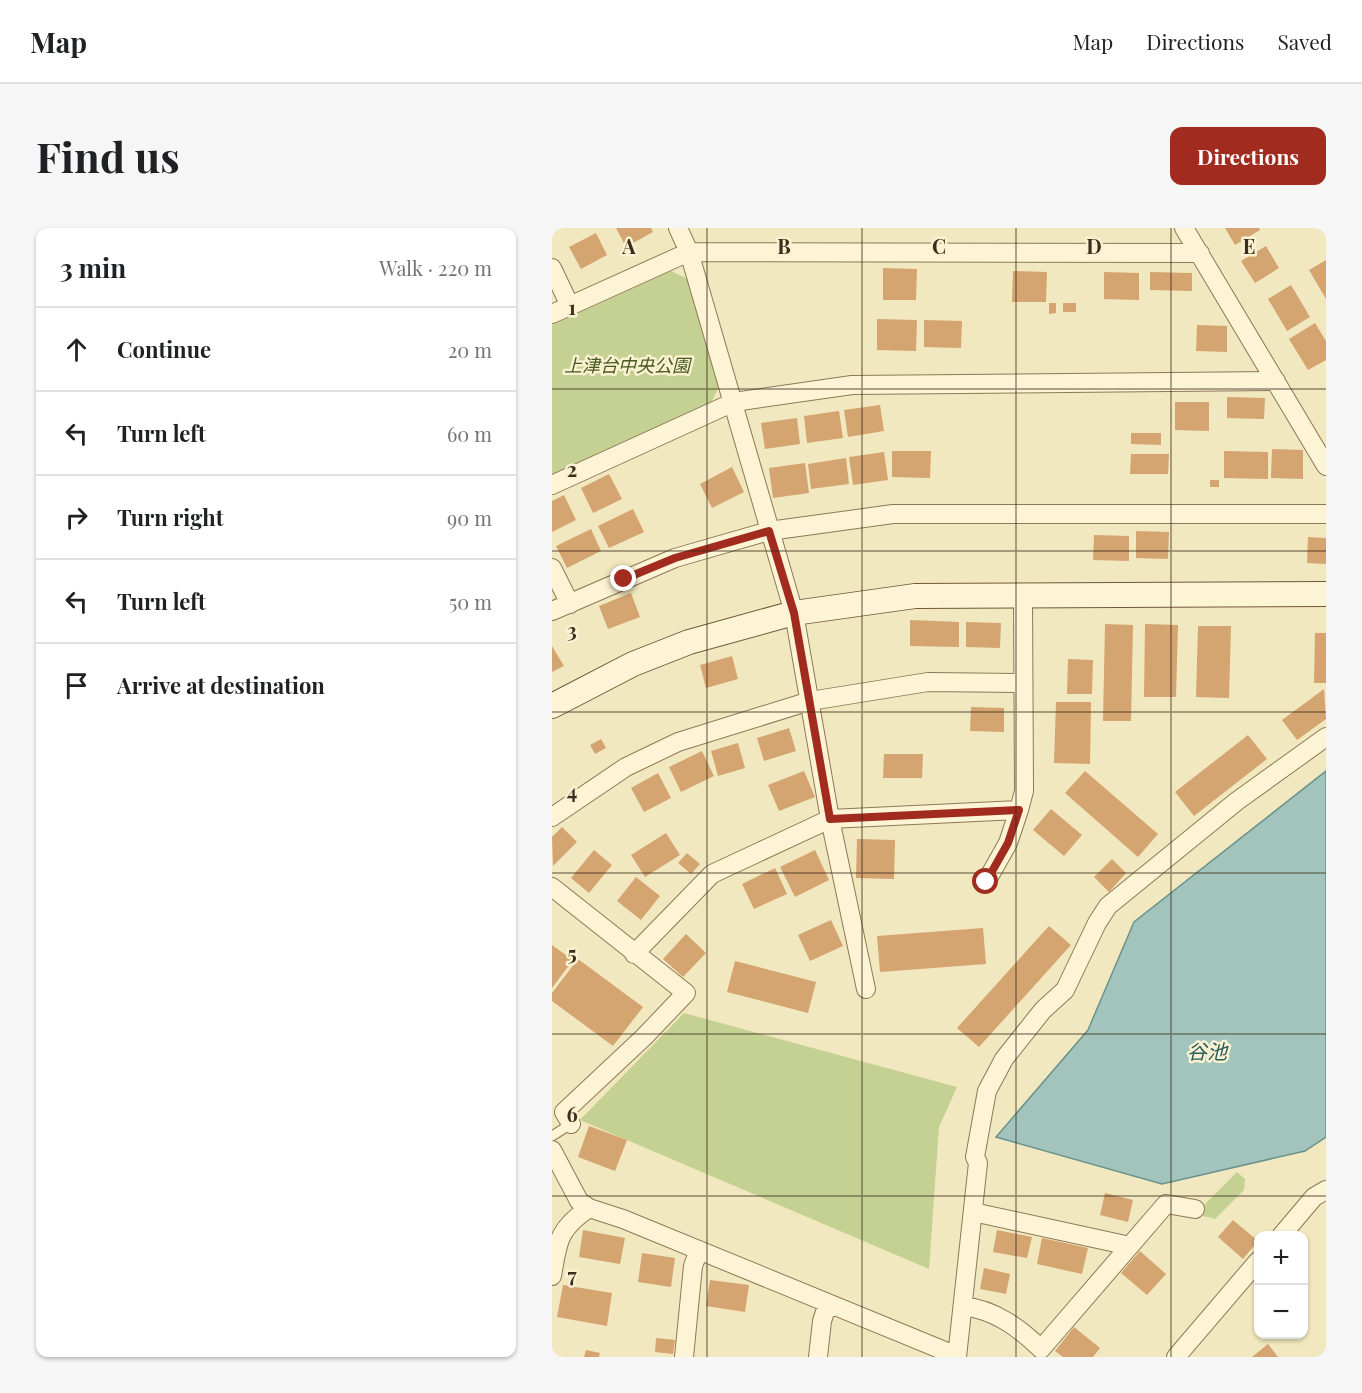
<!DOCTYPE html>
<meta charset="utf-8">
<style>
:root{--surface:#fff;--page:#f6f6f6;--text:#202124;--muted:#757577;--line:#e0e0e0;--accent:#a22b1f}
body{margin:0;font-family:"Playfair Display","Noto Sans JP",serif;background:var(--page);color:var(--text)}
.controls{position:absolute;right:18px;bottom:18px;display:grid;overflow:hidden;border-radius:12px;box-shadow:0 2px 4px #0004}
.controls button{width:54px;height:54px;display:grid;place-items:center;padding:0;border:0;border-bottom:2px solid var(--line);background:var(--surface);color:var(--text);font:30px sans-serif}
.stop{position:absolute;width:18px;height:18px;margin:-14px;border:4px solid #a22b1f;border-radius:50%;background:#fff}
.stop.end{background:#a22b1f;border-color:#fff;box-shadow:0 2px 6px #0008}
.list{margin:0;padding:0;list-style:none}
h2{display:flex;justify-content:space-between;align-items:center;height:78px;margin:0;padding:0 24px;font-size:26px}
h2 small{font-size:20px;font-weight:400;color:var(--muted)}
.list li{display:grid;grid-template-columns:39px 1fr auto;gap:18px;align-items:center;box-sizing:border-box;height:84px;padding:0 24px;border-top:2px solid var(--line)}
.list b{display:block;font-size:22px;white-space:nowrap}
.list em{font-size:20px;font-style:normal;color:var(--muted)}
.icon{flex:none;width:33px;height:33px;fill:none;stroke:currentColor;stroke-width:2;stroke-linecap:round;stroke-linejoin:round}
.map{position:relative;flex:none;width:774px;height:1129px;overflow:hidden;border-radius:12px}
header{display:flex;align-items:center;gap:36px;box-sizing:border-box;height:84px;padding:0 30px;background:var(--surface);border-bottom:2px solid var(--line)}
header strong{font-size:28px}
nav{display:flex;gap:33px;margin-inline-start:auto;font-size:21px}
.intro{display:flex;align-items:center;justify-content:space-between;box-sizing:border-box;height:144px;padding:0 36px}
h1{margin:0;font-size:42px}
.button{padding:15px 27px;border-radius:12px;background:var(--accent);color:#fff;font-size:21px;font-weight:700}
main{display:flex;gap:36px;padding:0 36px}
aside{flex:1;background:var(--surface);border-radius:12px;box-shadow:0 2px 4px #0004}
.map>svg:first-child{display:block}
.green{fill:#c4d192}
.water{fill:#a3c4bd;stroke:#69938c;stroke-width:1.5}
.building{fill:#d4a471}
.lines{fill:none;stroke-linecap:round;stroke-linejoin:round}
.lane-casing{stroke:#8d7956;stroke-width:11}
.street-casing{stroke:#8d7956;stroke-width:20}
.secondary-casing{stroke:#6f5939;stroke-width:26}
.lane{stroke:#fcf4d4;stroke-width:9}
.street{stroke:#fcf4d4;stroke-width:18}
.secondary{stroke:#fcf4d4;stroke-width:24}
.route{stroke:#a22b1f;stroke-width:8}
.grid{fill:none;stroke:#3b2e1c;stroke-width:1.5;stroke-opacity:0.55}
.labels{text-anchor:middle;stroke-width:5;stroke-linejoin:round;paint-order:stroke}
.park-label{font-size:18px;font-style:italic;fill:#465a20;stroke:#f9f1d0}
.water-label{font-size:20px;font-style:italic;fill:#295b5c;stroke:#f9f1d0}
.grid-label{font-size:20px;text-anchor:middle;font-weight:bold;fill:#3b2e1c;stroke:#f9f1d0;stroke-width:5;stroke-linejoin:round;paint-order:stroke}
</style>
<header>
<strong>Map</strong>
<nav><a>Map</a><a>Directions</a><a>Saved</a></nav>
</header>
<div class="intro"><h1>Find us</h1><a class="button">Directions</a></div>
<main>
<aside>
<h2>3 min<small>Walk · 220 m</small></h2>
<ul class="list">
<li><svg class="icon" aria-label="ahead" viewBox="0 0 24 24"><path d="M12 20V5M6 11l6-6 6 6"/></svg><div><b>Continue</b></div><em>20 m</em></li>
<li><svg class="icon" aria-label="left" viewBox="0 0 24 24"><path d="M17 20v-9H6M10 6l-5 5 5 5"/></svg><div><b>Turn left</b></div><em>60 m</em></li>
<li><svg class="icon" aria-label="right" viewBox="0 0 24 24"><path d="M7 20v-9h11M14 6l5 5-5 5"/></svg><div><b>Turn right</b></div><em>90 m</em></li>
<li><svg class="icon" aria-label="left" viewBox="0 0 24 24"><path d="M17 20v-9H6M10 6l-5 5 5 5"/></svg><div><b>Turn left</b></div><em>50 m</em></li>
<li><svg class="icon" aria-label="arrive" viewBox="0 0 24 24"><path d="M6 21V4h12l-3 4 3 4H6"/></svg><div><b>Arrive at destination</b></div></li>
</ul>
</aside>
<div class="map">
<svg width="774" height="1129" viewBox="0 0 774 1129">
<rect width="100%" height="100%" fill="#f2e8bf"/>
<path class="green" d="M119,43l17,8 31,107 -8,17 -159,73v-151z
M132,785l273,74 -18,40 -10,142 -349,-149z
M685,944l8,7 -1,11 -29,29 -20,-5z"/>
<path class="water" d="M774,543v366l-21,14 -143,33 -166,-47 92,-107 46,-108z"/>
<path class="building" d="M64,0h35l2,4 -27,15z
M673,0h34l1,2 -25,15z
M44,5l11,22 -26,14 -12,-22z
M714,18l13,22 -24,15 -14,-22z
M774,32v39l-17,-29z
M331,40l34,1 -1,31h-33z
M461,43l34,1 -1,30h-34z
M552,44l35,1v27l-35,-1z
M598,44l42,1v18l-42,-1z
M739,57l19,32 -23,14 -19,-32z
M497,75h7v10l-7,1z
M511,75h13v9h-13z
M325,91l40,1 -1,31 -39,-1z
M372,92l38,1 -1,27 -37,-1z
M763,95l11,18v19l-18,10 -19,-31z
M645,97l30,1v26l-31,-1z
M675,169l38,1 -1,21 -37,-1z
M623,174h34v29l-34,-1z
M328,177l4,26 -36,6 -4,-27z
M287,183l4,27 -36,5 -3,-27z
M245,190l3,26 -35,5 -4,-26z
M579,205h30v12l-30,-1z
M720,221l31,1v29l-32,-1z
M340,223h39l-1,27 -38,-1z
M672,223l44,1v27l-44,-1z
M332,224l4,28 -35,5 -4,-28z
M579,226h38l-1,20h-38z
M294,230l3,26 -38,5 -3,-25z
M253,235l4,30 -36,5 -4,-30z
M180,239l12,25 -32,16 -12,-24z
M57,246l13,25 -29,14 -12,-25z
M658,252h9v7h-9z
M12,267l12,25 -24,12v-31z
M81,281l11,23 -35,16 -11,-22z
M39,301l10,22 -34,17 -11,-22z
M584,303l33,1 -1,27 -32,-1z
M542,307l35,1v25l-36,-1z
M756,309l18,1v26l-19,-1z
M79,365l9,24 -32,12 -9,-23z
M358,392l49,2v25l-49,-1z
M414,394l35,1 -1,25 -34,-1z
M553,396l28,1 -2,96h-28z
M593,396l33,1 -2,72h-32z
M646,398h33l-2,72 -33,-1z
M763,405h11v50h-12z
M0,418l12,20 -12,6z
M180,428l6,23 -32,9 -6,-23z
M516,431l25,1 -1,34h-25z
M772,461l2,30 -29,21 -15,-20z
M504,474h35l-1,62 -36,-1z
M419,479l33,1v24l-34,-1z
M237,500l7,23 -32,10 -7,-23z
M696,507l19,24 -73,57 -19,-24z
M49,511l5,9 -11,6 -5,-9z
M186,515l7,25 -27,8 -7,-25z
M150,523l12,25 -33,16 -12,-25z
M332,526h39l-1,24h-39z
M252,543l11,26 -36,14 -11,-26z
M533,543l73,63 -20,23 -73,-64z
M106,545l13,25 -27,14 -13,-24z
M499,581l31,26 -18,21 -31,-26z
M10,599l15,15 -24,24 -1,-29z
M114,605l14,22 -35,22 -14,-22z
M305,611l38,1 -1,39 -38,-1z
M42,622l18,15 -23,28 -18,-15z
M263,622l14,30 -34,17 -15,-30z
M135,625l13,11 -9,10 -13,-11z
M560,631l14,14 -17,19 -15,-15z
M223,640l12,26 -33,15 -12,-25z
M84,649l24,19 -19,24 -24,-19z
M279,692l12,26 -33,15 -12,-26z
M497,698l22,19 -92,102 -22,-19z
M431,700l3,36 -106,8 -3,-36z
M134,706l20,19 -23,24 -20,-18z
M0,717l21,15 -21,28z
M26,731l65,48 -30,39 -61,-45v-8z
M183,733l81,21 -8,31 -81,-21z
M37,898l38,14 -12,31 -37,-14z
M553,965l28,7 -5,22 -28,-7z
M681,992l25,21 -15,18 -25,-22z
M31,1002l42,8 -5,26 -41,-7z
M445,1002l35,7 -5,21 -34,-6z
M490,1010l46,10 -6,26 -45,-10z
M588,1023l26,23 -19,21 -26,-22z
M90,1025l33,5 -4,29 -33,-5z
M432,1040l26,6 -4,20 -26,-5z
M158,1052l39,5 -4,27 -39,-6z
M11,1057l49,8 -5,33 -50,-9z
M522,1099l26,21 -7,9h-30l-8,-6z
M104,1110l19,2 -2,14 -18,-2z
M716,1116l10,13h-26z
M34,1122l14,3 -1,4h-15z"/>
<g class="lines">
<g class="lane-casing">
<path id="lane" d="M0,908l19,-12"/>
</g>
<g class="street-casing">
<path id="street" d="M126,0l11,24 105,361 36,206 36,170
M632,0l142,238
M0,40l18,38
M0,86l137,-62 511,1
M0,257l182,-83 118,-17 424,-4
M0,340l18,36
M0,383l123,-53 94,-27 124,-17h433
M0,589l74,-50 52,-25 132,-41 118,-19 95,1
M434,654l22,-39 11,-33
M0,659l134,106 -42,44 -80,75 7,12
M82,726l78,-80 118,-55 189,-9 5,-19 -1,-196
M0,922l27,51 10,7 34,11 334,137
M421,984l157,34
M729,1008l33,-39 12,-7
M0,1048c6,-35 6,-47 37,-68
M411,1078c32,4 55,21 78,43l125,-145 29,5
M132,1129l9,-91 6,-16
M266,1129l4,-36 6,-18
M405,1129l21,-194 -3,-6 12,-66 17,-32 39,-49 22,-20 32,-67 11,-17 129,-105 89,-64
M624,1129l82,-96"/>
</g>
<g class="secondary-casing">
<path id="secondary" d="M0,478l81,-42 56,-22 105,-29 121,-17 411,-2"/>
</g>
<use href="#lane" class="lane"/>
<use href="#street" class="street"/>
<use href="#secondary" class="secondary"/>
</g>
<g class="lines">
<path class="route" d="M72,351l51,-21 94,-27 25,82 36,206 189,-9 -11,33 -22,39"/>
</g>
<path class="grid" d="M155,0v1129M310,0v1129M464,0v1129M619,0v1129M0,161h774M0,323h774M0,484h774M0,645h774M0,806h774M0,968h774"/>
<g class="labels">
<g class="park-label">
<text x="75" y="144">上津台中央公園</text>
</g>
<g class="water-label">
<text x="655" y="831">谷池</text>
</g>
</g>
<g class="grid-label">
<text x="77" y="26">A</text>
<text x="232" y="26">B</text>
<text x="387" y="26">C</text>
<text x="542" y="26">D</text>
<text x="697" y="26">E</text>
<text x="20" y="87">1</text>
<text x="20" y="249">2</text>
<text x="20" y="410">3</text>
<text x="20" y="571">4</text>
<text x="20" y="733">5</text>
<text x="20" y="894">6</text>
<text x="20" y="1055">7</text>
</g>
</svg>
<div class="controls">
<button>+</button>
<button>−</button>
</div>
<div class="stop" style="left:434px;top:654px"></div>
<div class="stop end" style="left:72px;top:351px"></div>
</div>
</main>
